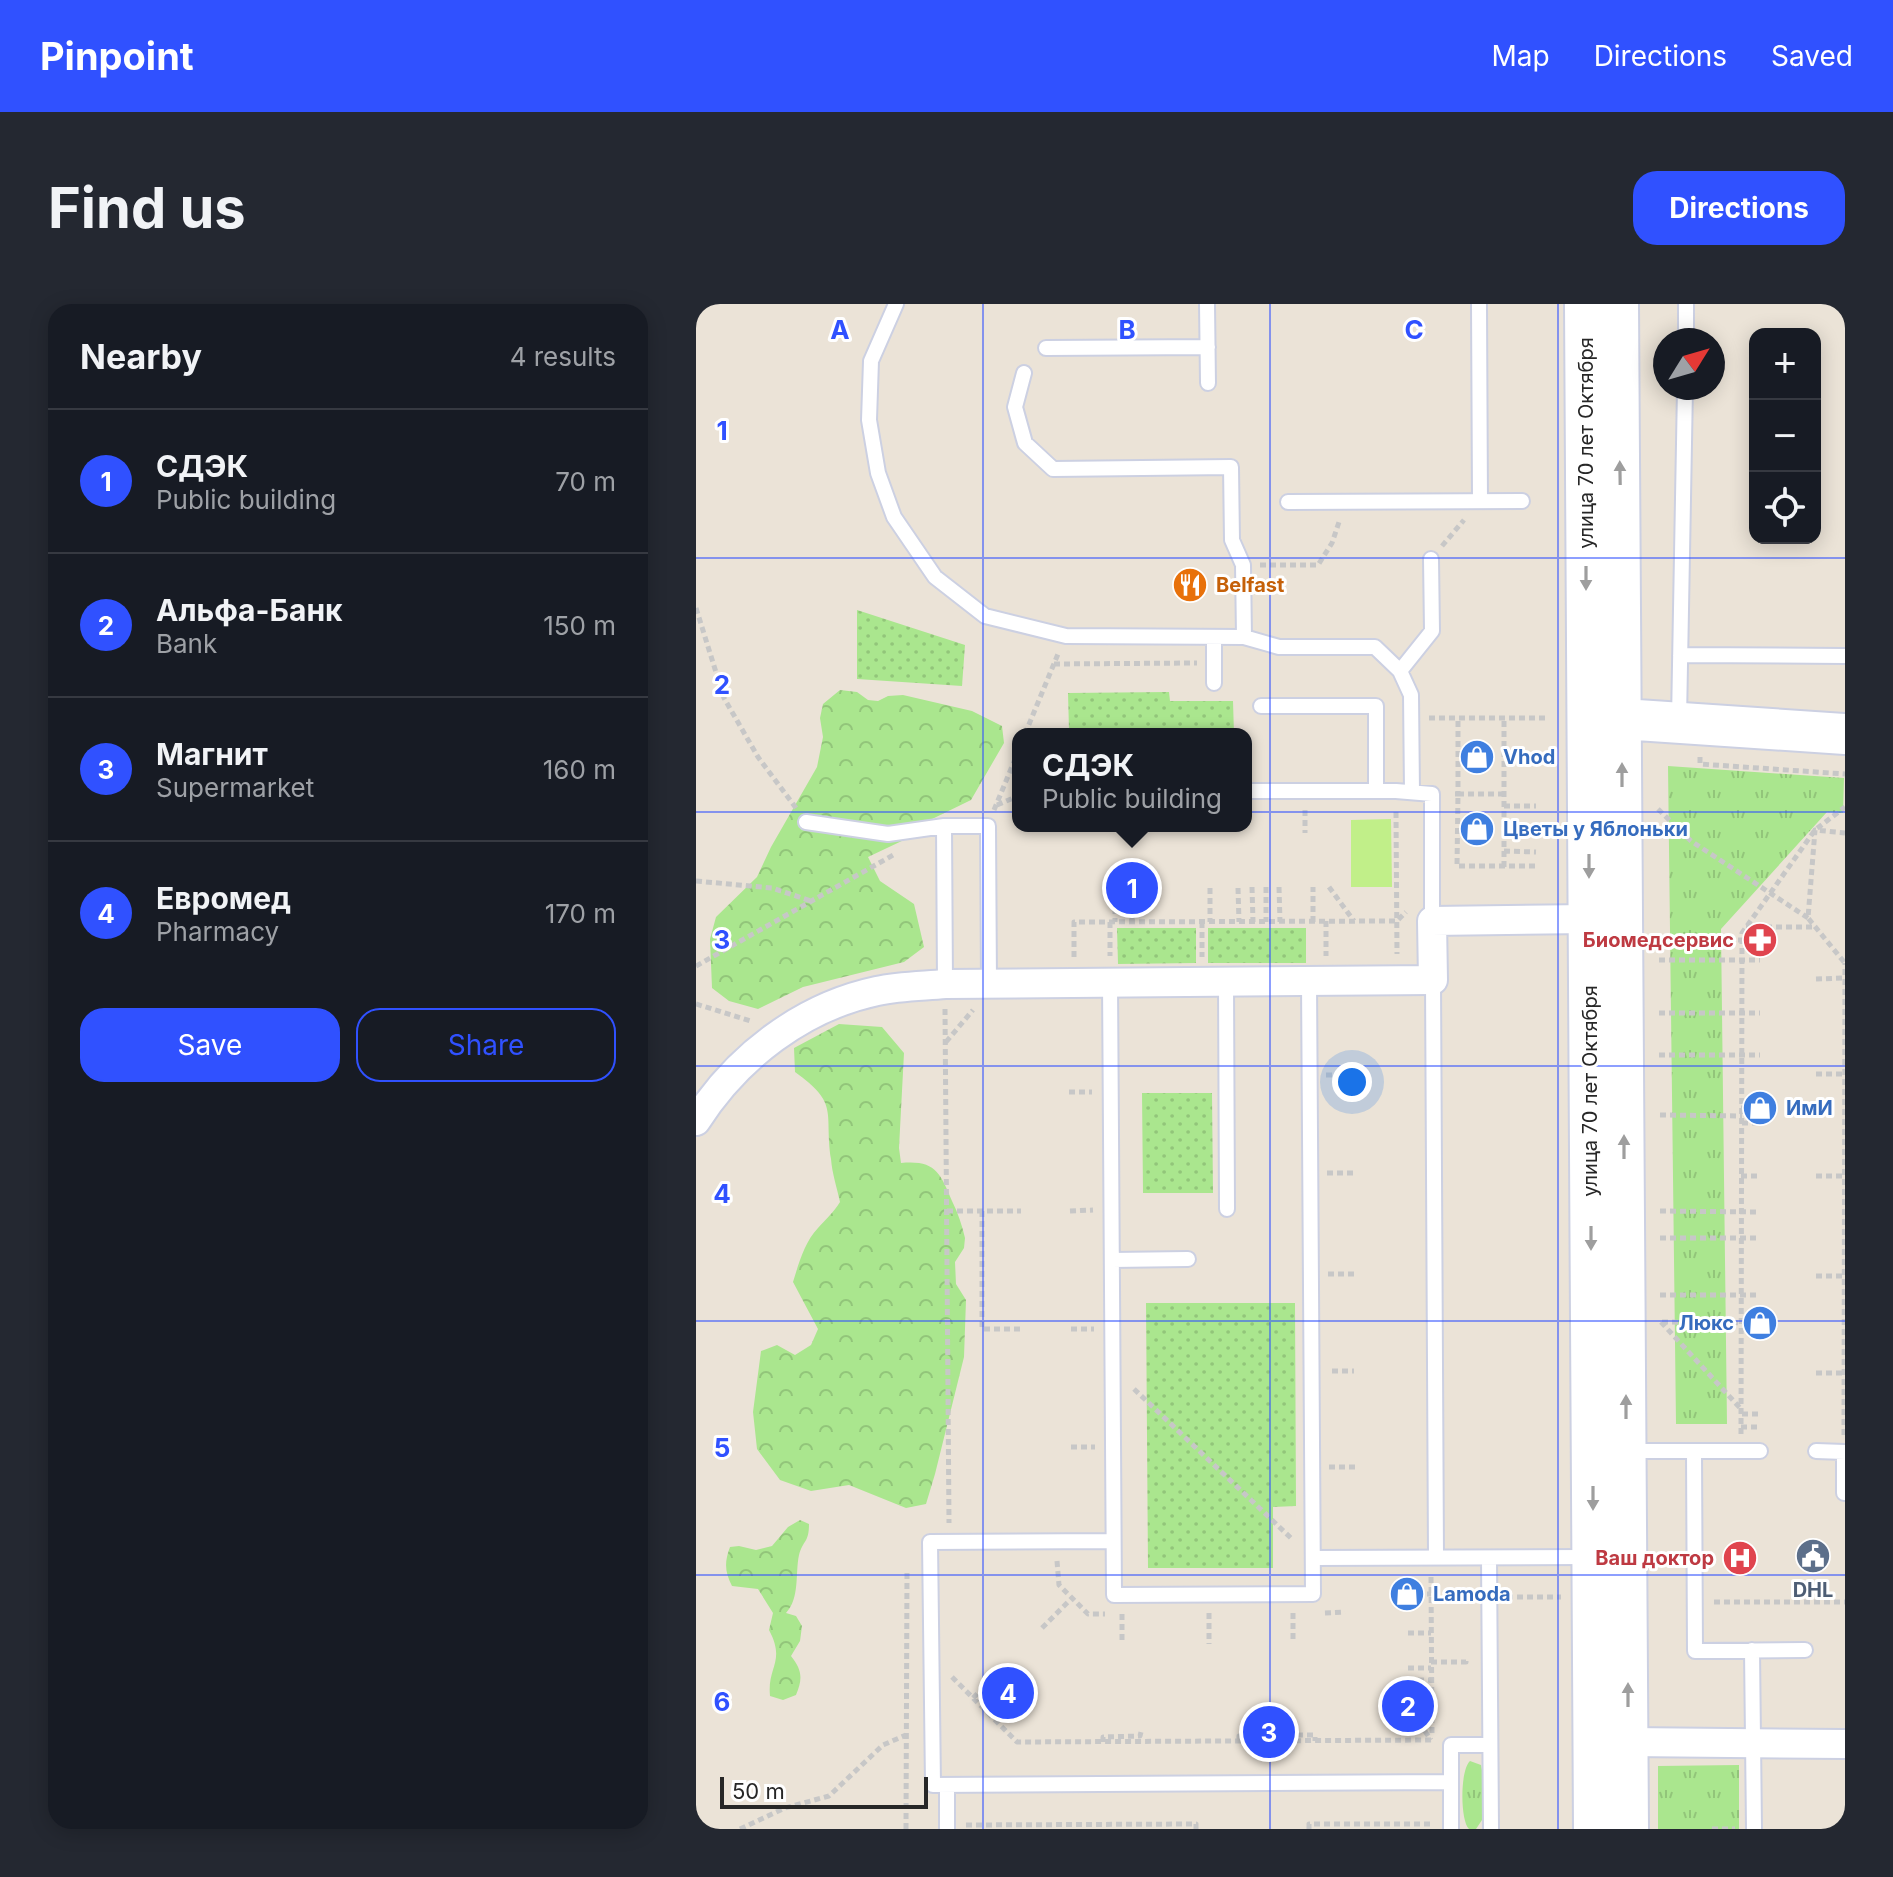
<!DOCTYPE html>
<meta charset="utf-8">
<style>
:root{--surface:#171b24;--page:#242831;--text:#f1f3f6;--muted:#9ea1a6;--line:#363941;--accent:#3051ff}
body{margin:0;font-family:Inter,sans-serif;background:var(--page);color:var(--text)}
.controls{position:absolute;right:24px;top:24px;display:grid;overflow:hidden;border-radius:16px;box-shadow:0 4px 20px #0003}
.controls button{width:72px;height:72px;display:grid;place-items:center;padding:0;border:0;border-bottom:2px solid var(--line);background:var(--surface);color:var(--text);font:40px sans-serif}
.compass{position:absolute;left:957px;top:24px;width:72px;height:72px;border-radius:50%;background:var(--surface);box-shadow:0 4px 20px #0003;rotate:53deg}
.scale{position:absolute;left:24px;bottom:20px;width:208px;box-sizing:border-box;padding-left:8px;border:4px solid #272727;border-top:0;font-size:22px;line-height:28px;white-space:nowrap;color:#272727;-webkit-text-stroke:6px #fff;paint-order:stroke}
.you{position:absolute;left:656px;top:778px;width:28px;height:28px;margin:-20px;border:6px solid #fff;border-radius:50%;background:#1a73e8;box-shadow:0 0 0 12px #1a73e833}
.badge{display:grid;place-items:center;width:52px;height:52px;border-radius:50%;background:var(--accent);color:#fff;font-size:26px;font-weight:700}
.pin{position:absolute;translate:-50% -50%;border:4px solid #fff;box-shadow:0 2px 8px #0006}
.popup{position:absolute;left:316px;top:424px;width:240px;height:104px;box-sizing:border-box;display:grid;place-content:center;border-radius:16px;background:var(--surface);filter:drop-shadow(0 2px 6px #0005);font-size:26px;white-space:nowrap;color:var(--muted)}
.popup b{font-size:30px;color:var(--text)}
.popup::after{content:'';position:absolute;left:50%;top:100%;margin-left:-16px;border:16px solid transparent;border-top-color:var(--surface)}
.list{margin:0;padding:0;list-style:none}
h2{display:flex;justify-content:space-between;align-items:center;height:104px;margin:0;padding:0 32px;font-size:34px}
h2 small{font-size:26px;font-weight:400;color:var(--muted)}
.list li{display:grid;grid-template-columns:52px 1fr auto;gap:24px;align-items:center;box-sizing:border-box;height:144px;padding:0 32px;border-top:2px solid var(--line)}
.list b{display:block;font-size:30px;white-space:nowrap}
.list p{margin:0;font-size:26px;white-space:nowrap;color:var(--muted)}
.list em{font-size:26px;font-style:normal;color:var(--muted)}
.actions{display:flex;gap:16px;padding:24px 32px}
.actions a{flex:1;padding:18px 0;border:2px solid var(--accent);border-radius:24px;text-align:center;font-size:28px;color:var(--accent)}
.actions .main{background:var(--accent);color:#fff}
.icon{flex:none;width:44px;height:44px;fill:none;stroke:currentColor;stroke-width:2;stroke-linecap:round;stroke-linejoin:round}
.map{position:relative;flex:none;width:1149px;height:1525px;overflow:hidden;border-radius:24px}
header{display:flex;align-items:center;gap:48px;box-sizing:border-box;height:112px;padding:0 40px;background:var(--accent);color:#fff}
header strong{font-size:38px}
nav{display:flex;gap:44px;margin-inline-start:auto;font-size:28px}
.intro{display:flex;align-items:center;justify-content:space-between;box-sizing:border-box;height:192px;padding:0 48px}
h1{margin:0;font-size:56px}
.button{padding:20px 36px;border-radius:24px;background:var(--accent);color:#fff;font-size:28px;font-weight:700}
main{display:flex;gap:48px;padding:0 48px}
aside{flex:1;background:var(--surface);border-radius:24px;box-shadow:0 4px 20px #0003}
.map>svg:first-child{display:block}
.grass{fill:url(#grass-tufts)}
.forest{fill:url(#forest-crowns)}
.park{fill:url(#park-dots)}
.pitch{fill:#c1ef89}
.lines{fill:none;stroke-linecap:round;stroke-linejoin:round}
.service-casing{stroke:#ccd0e2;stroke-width:18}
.minor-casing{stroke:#ccd0e2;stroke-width:32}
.secondary-casing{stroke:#ccd0e2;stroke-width:44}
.path{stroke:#c7c7c7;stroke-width:5;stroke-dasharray:6 4;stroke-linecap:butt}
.service{stroke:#fff;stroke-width:14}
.minor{stroke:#fff;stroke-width:28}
.secondary{stroke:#fff;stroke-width:40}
.oneway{fill:#9e9e9e}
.grid{fill:none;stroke:#3051ff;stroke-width:2;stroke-opacity:0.55}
.labels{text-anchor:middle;stroke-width:6;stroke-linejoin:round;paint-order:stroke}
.street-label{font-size:20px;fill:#272727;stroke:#fff}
.food-label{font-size:20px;font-weight:bold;fill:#c56008;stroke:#fff;text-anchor:start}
.shop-label{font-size:20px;font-weight:bold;fill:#366cbe;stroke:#fff;text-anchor:start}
.health-label{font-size:20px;font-weight:bold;fill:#be3a42;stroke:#fff;text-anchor:end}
.service-label{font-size:20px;font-weight:bold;fill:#4e5e75;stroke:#fff}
.grid-label{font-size:26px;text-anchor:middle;font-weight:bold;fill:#3051ff;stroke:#fff;stroke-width:6;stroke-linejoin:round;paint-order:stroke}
</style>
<header>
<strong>Pinpoint</strong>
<nav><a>Map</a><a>Directions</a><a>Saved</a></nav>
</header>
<div class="intro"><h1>Find us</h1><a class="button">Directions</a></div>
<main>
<aside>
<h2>Nearby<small>4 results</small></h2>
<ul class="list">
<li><span class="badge">1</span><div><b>СДЭК</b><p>Public building</p></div><em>70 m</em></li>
<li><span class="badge">2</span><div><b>Альфа-Банк</b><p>Bank</p></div><em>150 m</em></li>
<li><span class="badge">3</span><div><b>Магнит</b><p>Supermarket</p></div><em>160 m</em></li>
<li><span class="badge">4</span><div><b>Евромед</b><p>Pharmacy</p></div><em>170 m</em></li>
</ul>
<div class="actions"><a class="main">Save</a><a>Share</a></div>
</aside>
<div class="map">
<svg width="1149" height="1525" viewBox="0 0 1149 1525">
<defs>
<pattern id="grass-tufts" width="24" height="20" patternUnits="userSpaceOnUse" patternTransform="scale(2)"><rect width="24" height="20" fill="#aae68e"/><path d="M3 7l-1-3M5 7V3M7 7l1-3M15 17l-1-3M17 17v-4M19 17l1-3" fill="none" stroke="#92c57a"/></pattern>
<pattern id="forest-crowns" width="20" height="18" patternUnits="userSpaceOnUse" patternTransform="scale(2)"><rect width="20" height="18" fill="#aae68e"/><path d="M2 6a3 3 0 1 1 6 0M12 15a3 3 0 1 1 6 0" fill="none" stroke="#92c57a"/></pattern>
<pattern id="park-dots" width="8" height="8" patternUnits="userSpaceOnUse" patternTransform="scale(2)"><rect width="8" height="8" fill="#aae68e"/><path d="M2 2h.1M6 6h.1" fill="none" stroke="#92c57a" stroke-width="1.8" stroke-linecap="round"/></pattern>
</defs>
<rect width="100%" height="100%" fill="#ebe3d7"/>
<path class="grass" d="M972,462l176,12 -1,35 -16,-1 -106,117 6,495h-51z
M774,1457l11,4 1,5v50l-6,9h-7c-9,-9 -9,-59 1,-68z
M1043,1461v64h-81v-63z"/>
<path class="forest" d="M144,386l17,2 11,8 10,1 10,-5 15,-1 69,16 30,15 2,17 -33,57 -45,22 -20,17 -38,18 12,24 34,23 10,43 -20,15 -101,25 -45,22 -29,-8 -17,-13 -2,-49 6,-22 41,-40 14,-30 46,-80 6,-30 -3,-19 3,-14z
M143,720l43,3 22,26 -5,95 2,15c34,-3 39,9 51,38 6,12 10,24 13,37l-1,10 -9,14 1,22 10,16 -2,57 -29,117 -9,30 -20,4 -57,-23 -38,6 -31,-11 -23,-31 -4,-37 8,-61 16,-6 18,10 16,-10 7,-16 -25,-47c6,-19 11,-39 25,-54 8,-9 15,-15 22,-26 -3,-14 -8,-29 -9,-43 -7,-47 9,-55 -36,-87l-1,-24z
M104,1216l9,4c0,19 -6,16 -10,31 -4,19 1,43 -13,58l10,3 6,10 -2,15 -9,15c11,14 12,22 5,39l-13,5 -13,-4c-3,-30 16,-34 -1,-66l4,-17 -15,-24 -26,-3c-7,-14 -8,-23 -2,-39l9,-1 17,4 16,-4 16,-19z"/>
<path class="park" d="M161,306l108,35 -3,41 -105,-7z
M473,388l1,9h63l1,33h-75l-1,-4h-89l-1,-37z
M421,624h79v35l-78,1z
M512,624h98v35h-98z
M446,789h70l1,100h-70z
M450,999h149l1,203 -23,1v61h-125z"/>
<path class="pitch" d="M695,515l1,68h-41v-67z"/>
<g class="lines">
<g class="service-casing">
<path id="service" d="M200,0l-25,57 -2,59 9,53 16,44 41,60 50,39 81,20 178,1 35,10h96l25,24 11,24 1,97
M511,0l1,79
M783,0l1,197
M990,36v-36
M350,44l162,-1
M328,69l-9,34 10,36 28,26 178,-2 1,73 11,25 1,72
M592,198l234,-1
M518,333v46
M984,351l165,1
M704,367l32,-40 -1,-72
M565,402h115v85
M983,416l6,-332
M550,487h150l36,3v127
M110,518l82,12 56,-8
M737,676l3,578
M414,677l4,614 199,-1 -4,-614
M530,677l1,228
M249,680l-1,-158h44l1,158
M416,956l76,-1
M933,1147h131
M998,1147l1,200 110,-1
M1120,1147l29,1
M1148,1148v41
M417,1237l-183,1 3,243 518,-3v-37h39
M617,1254l275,-1
M793,1254l2,271
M1056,1346l2,179
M755,1478v47
M251,1481v44"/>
</g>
<g class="minor-casing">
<path id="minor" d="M0,817c41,-64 106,-114 181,-130 22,-5 46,-5 68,-7l488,-4 -1,-59 157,-2
M932,1438l217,2"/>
</g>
<g class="secondary-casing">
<path id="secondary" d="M889,0l9,1525
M922,0l10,1525
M926,415l223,15"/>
</g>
<path class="path" d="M746,242l22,-26
M564,261h58l14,-22 7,-21
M0,304l28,90 34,59 38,51
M358,360l143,-1
M733,414h119
M329,430l33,-80
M1004,453v7l145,10
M759,490h3v-76
M808,490h-46l-1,72h79
M301,501l21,-9
M808,502h32
M962,505l33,32 117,77
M298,506l24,-58
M609,506v23
M700,508l1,142
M409,522v8
M505,522v7
M808,547l32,1
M808,563v-149
M0,577l76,7 39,13
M556,583l1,35
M570,583v35
M583,583l1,35
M633,583l25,34
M419,584v34
M514,584v34
M542,584l1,34
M630,617v35
M414,618v34
M436,618v-34
M506,618v35
M617,618v-35
M1050,623h69
M962,636h102
M378,653v-35l323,-1 9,-9
M963,656h101
M1148,658l-36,-44 7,-88 30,3
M0,662l199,-112
M1120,675l28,-1
M0,700l55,17
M249,705l4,514
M963,709h101
M250,738l27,-32
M963,751h101
M1120,770h28
M630,771h27
M373,788h23
M1045,804h19
M964,811l82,1
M1046,819h18
M631,869h26
M1045,872h19
M1120,872h28
M251,907h74
M286,907v118h40
M374,907l23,-1
M964,907l100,1
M964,934h100
M632,970h26
M1120,972h28
M964,991h100
M965,1018l80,87
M966,1018l98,1
M375,1025h23
M636,1067h22
M1120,1069h29
M438,1085l158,150
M1046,1110h18
M1045,1123h19
M1045,1130l1,-501 73,-103 30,-23
M1148,1131l1,-472
M375,1143h24
M633,1163h26
M361,1257l2,24 29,29h17
M735,1273l1,158
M711,1290h24
M811,1293h54
M1018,1298h131
M513,1309v31
M597,1309v30
M629,1309l20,-1
M426,1310v30
M346,1324l30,-30
M712,1329h23
M735,1358h35v-4
M712,1364h23
M256,1373l65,65 415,-2
M712,1376h24
M277,1394l19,-19
M712,1402l23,34
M595,1427v4h24v6
M543,1437v-5h30v-4
M407,1438v-5l37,-1 1,-4
M270,1521l230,-1v5
M44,1525l45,-21 44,-12 54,-51 23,-10
M210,1525l1,-259
M613,1525v-5h124
M1016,1525h23"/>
<use href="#service" class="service"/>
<use href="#minor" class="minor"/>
<use href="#secondary" class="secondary"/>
</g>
<defs><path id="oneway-solid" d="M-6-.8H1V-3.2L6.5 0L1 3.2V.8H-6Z" transform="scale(2)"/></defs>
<g class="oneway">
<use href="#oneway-solid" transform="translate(924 169) rotate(-91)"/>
<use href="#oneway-solid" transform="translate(890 274) rotate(90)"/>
<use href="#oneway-solid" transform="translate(926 471) rotate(-90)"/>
<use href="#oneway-solid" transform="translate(893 562) rotate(90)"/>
<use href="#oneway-solid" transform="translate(928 843) rotate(-90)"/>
<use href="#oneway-solid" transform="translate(895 934) rotate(90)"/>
<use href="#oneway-solid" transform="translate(930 1103) rotate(-90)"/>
<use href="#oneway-solid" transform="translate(897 1194) rotate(90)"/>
<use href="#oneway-solid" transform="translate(932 1391) rotate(-90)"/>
</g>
<path class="grid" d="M287,0v1525M574,0v1525M862,0v1525M0,254h1149M0,508h1149M0,762h1149M0,1017h1149M0,1271h1149"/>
<defs>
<g id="restaurant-disc" transform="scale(1.8)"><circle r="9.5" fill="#e8710a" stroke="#fff"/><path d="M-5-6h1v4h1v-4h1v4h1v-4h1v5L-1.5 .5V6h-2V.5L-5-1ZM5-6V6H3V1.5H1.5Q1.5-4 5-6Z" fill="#fff"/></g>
<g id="shop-disc" transform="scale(1.8)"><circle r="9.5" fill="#3f7fe0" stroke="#fff"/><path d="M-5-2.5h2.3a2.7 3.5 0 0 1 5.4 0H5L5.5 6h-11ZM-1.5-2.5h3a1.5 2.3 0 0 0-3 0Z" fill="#fff"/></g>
<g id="pharmacy-disc" transform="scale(1.8)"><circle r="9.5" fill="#e0444e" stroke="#fff"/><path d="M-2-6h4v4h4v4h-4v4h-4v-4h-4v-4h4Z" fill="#fff"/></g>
<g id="civic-disc" transform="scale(1.8)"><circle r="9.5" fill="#5c6f8a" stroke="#fff"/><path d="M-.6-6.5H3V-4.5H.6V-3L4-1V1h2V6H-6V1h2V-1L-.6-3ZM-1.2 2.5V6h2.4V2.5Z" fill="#fff"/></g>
<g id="hospital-disc" transform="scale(1.8)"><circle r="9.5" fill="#e0444e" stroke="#fff"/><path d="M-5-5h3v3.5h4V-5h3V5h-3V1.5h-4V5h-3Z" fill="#fff"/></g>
</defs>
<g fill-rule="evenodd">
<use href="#restaurant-disc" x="494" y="281"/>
<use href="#shop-disc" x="781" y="453"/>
<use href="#shop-disc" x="781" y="525"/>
<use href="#pharmacy-disc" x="1064" y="636"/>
<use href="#shop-disc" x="1064" y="804"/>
<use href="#shop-disc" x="1064" y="1019"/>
<use href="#civic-disc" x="1117" y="1252"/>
<use href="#hospital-disc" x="1044" y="1254"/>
<use href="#shop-disc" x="711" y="1290"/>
</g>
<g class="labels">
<g class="street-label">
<text transform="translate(890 139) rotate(-90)" y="7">улица 70 лет Октября</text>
<text transform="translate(894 787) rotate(-90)" y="7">улица 70 лет Октября</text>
</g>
<g class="food-label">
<text x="520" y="288">Belfast</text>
</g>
<g class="shop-label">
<text x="807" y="460">Vhod</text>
<text x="807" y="532">Цветы у Яблоньки</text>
<text x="1090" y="811">ИмИ</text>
<text x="1038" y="1026" text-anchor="end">Люкс</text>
<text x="737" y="1297">Lamoda</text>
</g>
<g class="health-label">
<text x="1038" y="643">Биомедсервис</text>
<text x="1018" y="1261">Ваш доктор</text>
</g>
<g class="service-label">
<text x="1117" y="1293">DHL</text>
</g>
</g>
<g class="grid-label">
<text x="144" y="35">A</text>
<text x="431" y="35">B</text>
<text x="718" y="35">C</text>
<text x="26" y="136">1</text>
<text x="26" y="390">2</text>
<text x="26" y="645">3</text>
<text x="26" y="899">4</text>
<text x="26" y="1153">5</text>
<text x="26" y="1407">6</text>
</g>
</svg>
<div class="controls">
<button>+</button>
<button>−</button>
<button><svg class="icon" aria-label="locate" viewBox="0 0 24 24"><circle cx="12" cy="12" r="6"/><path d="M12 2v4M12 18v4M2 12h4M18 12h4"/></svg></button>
</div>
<svg class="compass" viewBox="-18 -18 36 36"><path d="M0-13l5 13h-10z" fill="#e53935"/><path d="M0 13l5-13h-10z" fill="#9ea1a6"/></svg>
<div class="scale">50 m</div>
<div class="you"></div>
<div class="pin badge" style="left:436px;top:584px">1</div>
<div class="popup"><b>СДЭК</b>Public building</div>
<div class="pin badge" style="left:712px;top:1402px">2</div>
<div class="pin badge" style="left:573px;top:1428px">3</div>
<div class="pin badge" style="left:312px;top:1389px">4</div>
</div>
</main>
